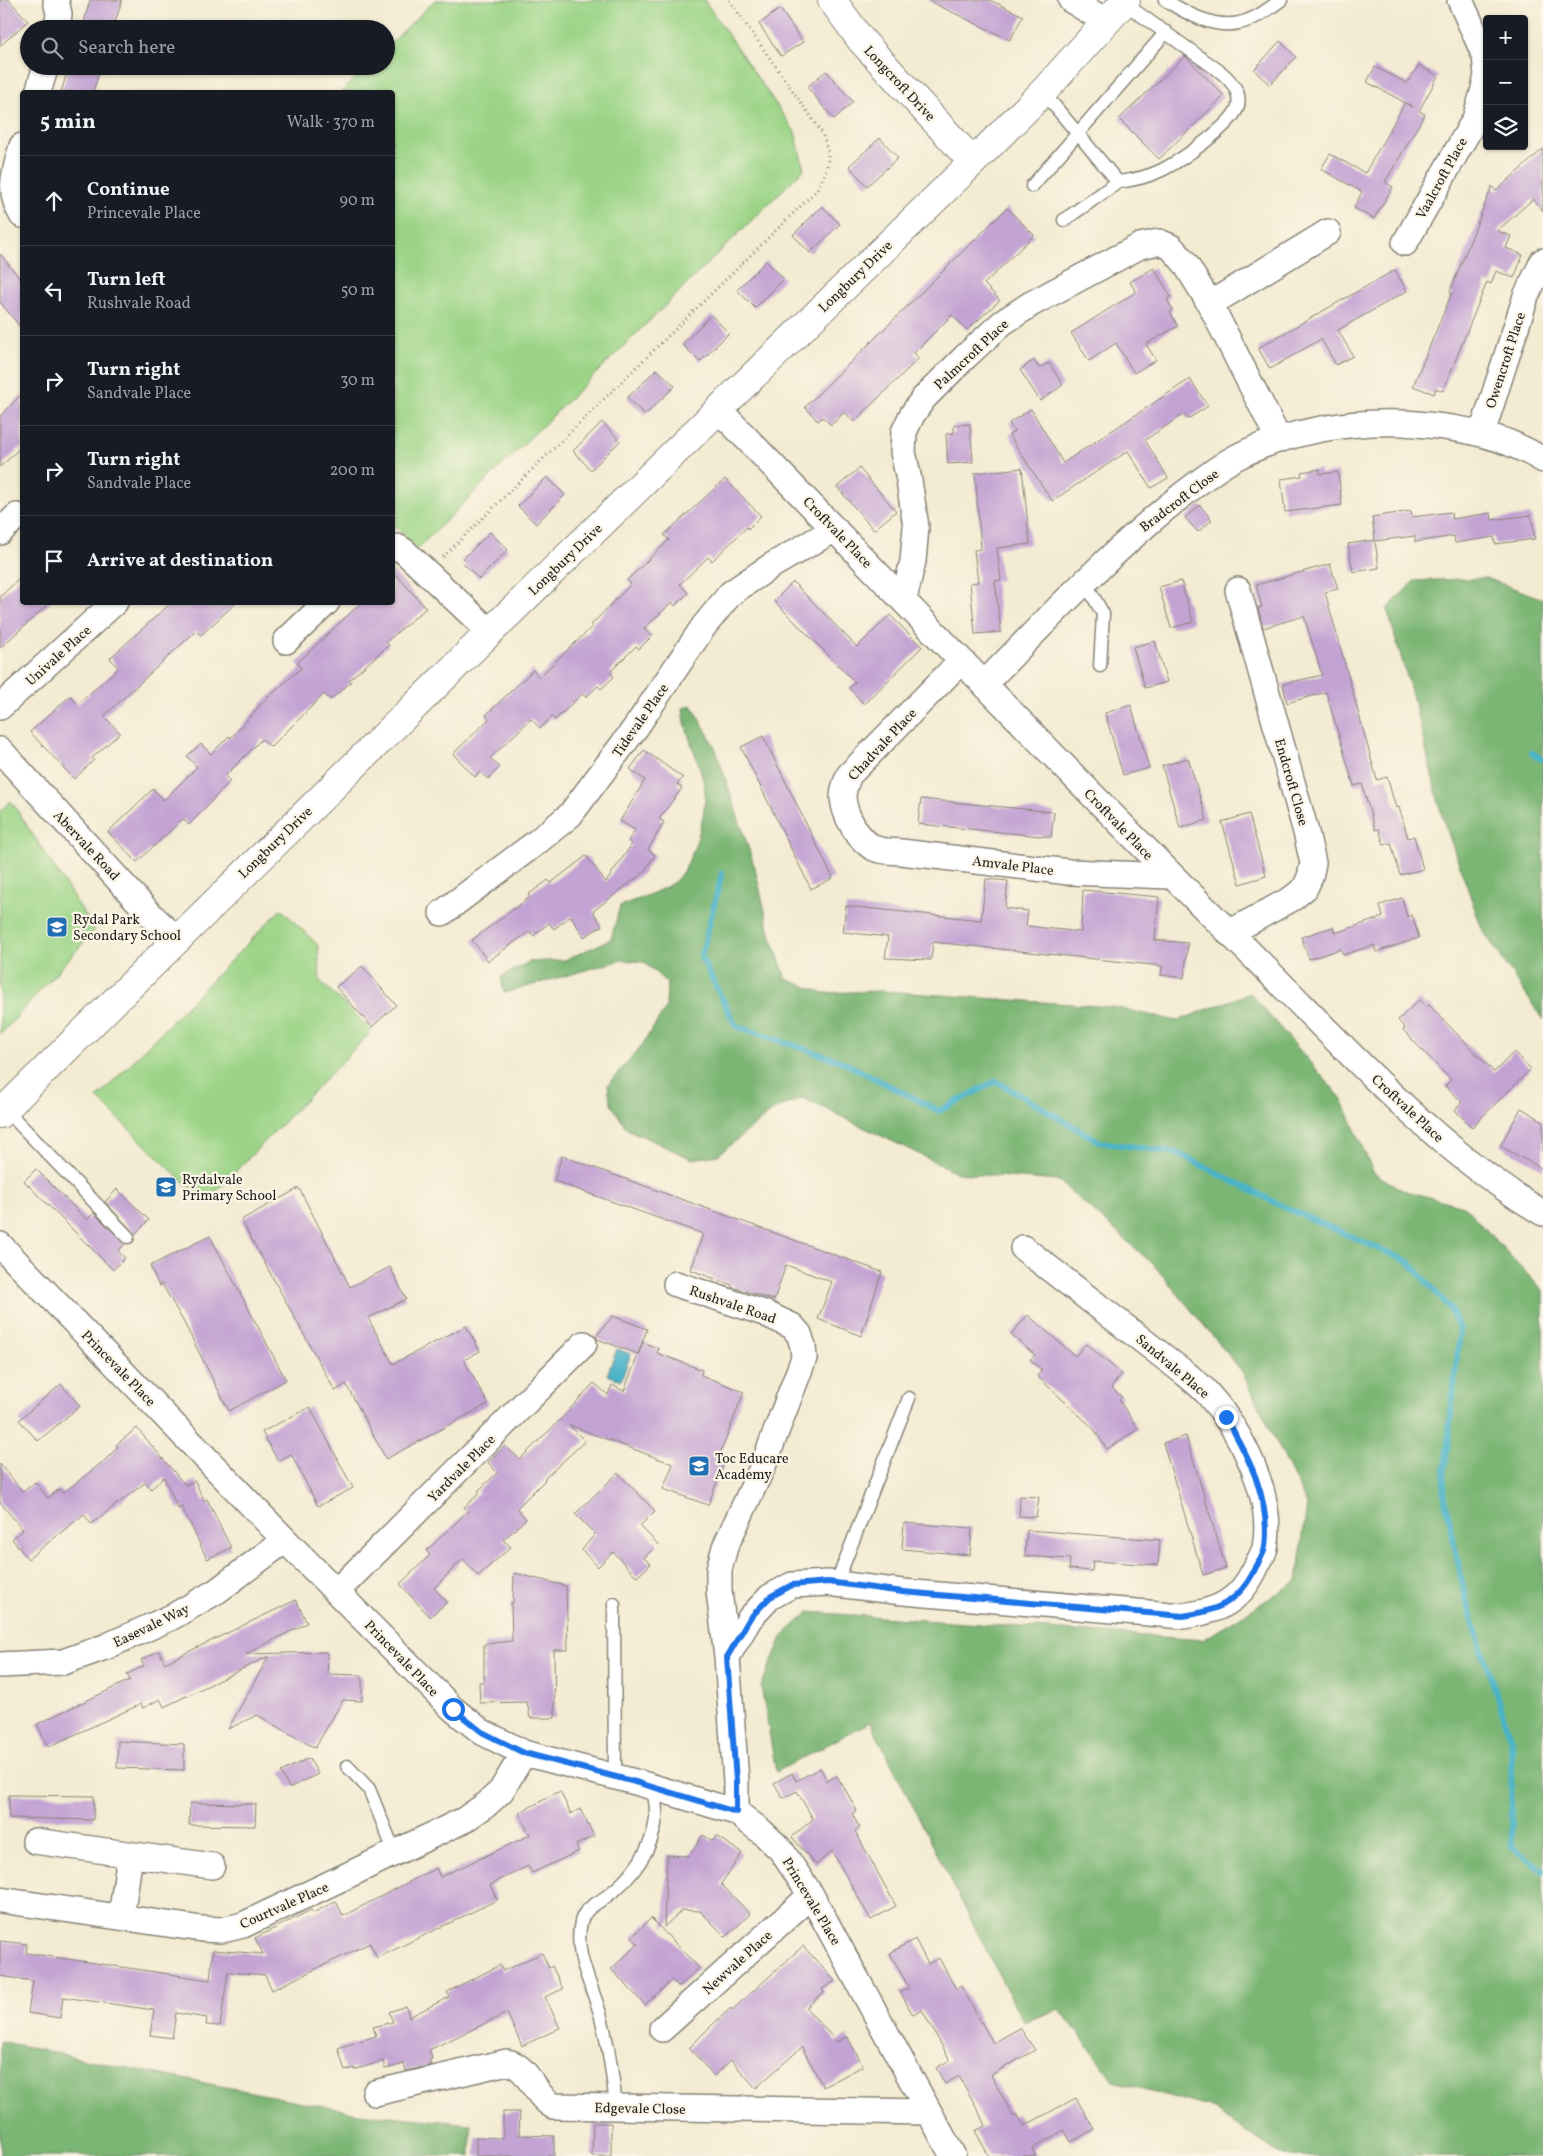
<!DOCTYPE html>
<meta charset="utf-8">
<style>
:root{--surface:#171b24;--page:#242831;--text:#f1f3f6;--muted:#9ea1a6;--line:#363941}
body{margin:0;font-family:Vollkorn,serif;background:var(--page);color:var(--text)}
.controls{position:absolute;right:15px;top:15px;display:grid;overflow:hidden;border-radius:5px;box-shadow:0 1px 4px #0004}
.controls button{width:45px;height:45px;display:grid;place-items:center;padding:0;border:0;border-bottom:1px solid var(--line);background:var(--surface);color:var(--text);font:25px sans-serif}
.stop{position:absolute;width:15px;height:15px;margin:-11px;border:4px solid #1a73e8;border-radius:50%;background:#fff}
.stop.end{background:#1a73e8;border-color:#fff;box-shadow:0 1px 5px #0008}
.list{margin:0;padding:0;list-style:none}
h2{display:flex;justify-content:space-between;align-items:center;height:65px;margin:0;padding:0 20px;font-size:21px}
h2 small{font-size:16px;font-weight:400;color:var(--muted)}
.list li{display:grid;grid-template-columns:32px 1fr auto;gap:15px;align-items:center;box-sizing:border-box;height:90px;padding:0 20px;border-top:1px solid var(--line)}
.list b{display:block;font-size:19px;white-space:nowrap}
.list p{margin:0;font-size:16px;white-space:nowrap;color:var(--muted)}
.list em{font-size:16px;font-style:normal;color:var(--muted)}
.icon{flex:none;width:28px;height:28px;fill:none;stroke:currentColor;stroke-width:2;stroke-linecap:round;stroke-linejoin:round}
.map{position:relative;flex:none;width:1543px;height:2156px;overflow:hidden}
.search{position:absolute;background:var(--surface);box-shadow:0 1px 4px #0004;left:20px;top:20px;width:375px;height:55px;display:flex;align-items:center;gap:12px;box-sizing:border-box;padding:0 18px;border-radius:28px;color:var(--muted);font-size:19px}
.panel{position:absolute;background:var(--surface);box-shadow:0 1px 4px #0004;left:20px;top:90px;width:375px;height:515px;border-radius:5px}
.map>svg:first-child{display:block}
.green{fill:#9bd487;stroke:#5c7852}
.forest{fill:#7cb674;stroke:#4c6948}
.water{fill:#4ab3c8;stroke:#336872}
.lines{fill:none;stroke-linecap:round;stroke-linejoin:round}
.stream{stroke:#4ab3c8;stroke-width:6}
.building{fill:#c3a3d3}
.lane-casing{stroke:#888477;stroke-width:15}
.street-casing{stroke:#888477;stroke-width:28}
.secondary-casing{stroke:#888477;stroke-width:30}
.path{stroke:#888477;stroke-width:3;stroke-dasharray:1 4;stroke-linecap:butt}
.lane{stroke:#fff;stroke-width:12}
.street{stroke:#fff;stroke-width:25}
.secondary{stroke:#fff;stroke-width:28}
.route{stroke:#1a73e8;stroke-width:6}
.labels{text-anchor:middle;stroke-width:4.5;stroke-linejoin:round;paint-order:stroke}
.street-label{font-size:14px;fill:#1c1c1c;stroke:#fcf5e5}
.poi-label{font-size:14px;fill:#1c1c1c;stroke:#fcf5e5;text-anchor:start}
</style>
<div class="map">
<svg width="1543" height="2156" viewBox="0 0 1543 2156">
<rect width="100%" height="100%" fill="#fcf5e5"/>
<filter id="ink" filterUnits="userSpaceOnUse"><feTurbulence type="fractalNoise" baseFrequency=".02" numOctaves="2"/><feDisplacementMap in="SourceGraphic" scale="10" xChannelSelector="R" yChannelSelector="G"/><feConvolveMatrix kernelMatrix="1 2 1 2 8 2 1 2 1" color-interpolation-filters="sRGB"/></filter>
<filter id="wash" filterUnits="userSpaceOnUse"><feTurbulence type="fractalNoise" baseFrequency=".0096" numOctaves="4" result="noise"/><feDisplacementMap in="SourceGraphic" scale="20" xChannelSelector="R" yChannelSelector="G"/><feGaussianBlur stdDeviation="1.12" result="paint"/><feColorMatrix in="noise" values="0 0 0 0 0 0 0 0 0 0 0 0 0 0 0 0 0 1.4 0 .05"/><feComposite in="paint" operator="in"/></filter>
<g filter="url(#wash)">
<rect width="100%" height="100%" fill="#f3ebd2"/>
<path class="green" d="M435,0h269l91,132 9,37 -387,380 -24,-25 -1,-432h-51l26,-26h19v-18z
M11,801l84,129 -95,105v-224z
M281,909l37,36 2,36 52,50 -167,172 -108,-105z"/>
<path class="forest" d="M1486,578l57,21v421l-61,-91 -40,-113 -28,-115 -27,-92 27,-28z
M692,705l23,42 39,118 17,71 15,43 37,14 59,-2 231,16 64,14 73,-28 92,106 31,73 29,18 62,16 79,85v865h-260l-74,-49 -95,-26 -54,-72 -37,13 -153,-300 -94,50 -15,-86 22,-51 26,-23 394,28 94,-59 10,-77 -66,-134 -88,-106 -94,-83 -101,-8 -155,-75 -28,11 -57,46 -26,4 -65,-30 -16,-25 -3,-19 34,-40 24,-37 1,-25 -23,-21 -22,-2 -118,33 -3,-16 28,-15 36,-2 46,-21 9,-33c14,-6 46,-16 56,-26 17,-16 31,-67 29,-90 -4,-29 -20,-53 -22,-82z
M0,2041l117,25 242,47 112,11v32h-471z"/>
<path class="water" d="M617,1349l14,5 -10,26 -14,-5z"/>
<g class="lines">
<path class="stream" d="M1532,753l11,6
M722,873l-21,84 35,69 107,36 96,49 57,-30 104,61 77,11 107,54 125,55 41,46 10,22 -17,158 22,109 46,144 1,106 31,24"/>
</g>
<g id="blocks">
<path class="building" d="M0,0h9l19,21 -28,25z
M90,0h32l-9,29h-31z
M927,0h63l33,16 -13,24z
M780,9l23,33 -22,14 -22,-32z
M1280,41l16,16 -26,28 -16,-15z
M1185,56l39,40 -65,63 -40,-40z
M1419,65l19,11 -19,35 6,3 -40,68 8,5 -19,32 -20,-11 8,-16 -41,-23 9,-15 35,19 40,-70 8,4 -46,-25 8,-15 32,16z
M69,66h32l-8,26h-32z
M826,71l27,31 -19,17 -27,-32z
M880,138l18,20 -31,28 -18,-20z
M1543,149v62l-10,-12 -36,32 14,5 -5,12 17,7 -9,23 -18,-7 -5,13 -4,-2 -44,109 -7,-3 -2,6 -21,-8 39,-93 -2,-1 42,-106 4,5z
M822,206l18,18 -30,29 -17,-18z
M1007,208l27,27 -50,49 16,16 -33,30 -15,-15 -38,38 5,5 -65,64 -9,-10 -14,13 -8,-8 -5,4 -13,-14z
M0,254l22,27v48l-22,-27z
M766,261l18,18 -29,29 -18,-18z
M1154,268l17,29 -4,2 6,11 -3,2 8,14 -32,18 10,16 -22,13 -18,-30 -27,18 -18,-28 65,-41 -6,-10z
M1395,270l12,21 -69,39 15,26 -17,9 -15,-26 -51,30 -12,-21z
M711,315l18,18 -29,29 -18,-18z
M1034,360l5,8 10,-5 14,22 -23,16 -20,-31z
M657,369l18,17 -30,29 -18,-17z
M1190,379l18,27 -20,13 -4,-5 -39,26 23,38 -17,10 -23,-37 -76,50 -43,-66 5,-4 -5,-8 22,-14 32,54z
M22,394v52l-22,21v-51z
M602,422l18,19 -29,29 -18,-19z
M970,424l3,38 -25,2 -2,-30 8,-1v-8z
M859,468l37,43 -22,19 -37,-43z
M1022,468l8,76 -33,4 4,32 -6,1 6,51 -26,2 -5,-51 8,-1 -4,-32 7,-1 -6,-76z
M1320,469v5l18,-2 4,33 -57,7 -4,-33 21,-3 -1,-4z
M547,477l18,18 -29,29 -18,-18z
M725,479l36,37 -13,13 -1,-2 -35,34 -4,-4 -28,27 8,9 -13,13 -3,-4 -28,27 8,7 -13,13 -3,-3 -26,26 4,5 -13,12 -3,-3 -12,11 -4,-3 -27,26 -3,-3 -12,11 -9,-9 -41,39 10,9 -12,12 -8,-7 -5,5 -22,-23 36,-35 -3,-4 47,-45 6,7 54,-51 -2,-1 40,-41 -4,-4 42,-40 -5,-5z
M1200,505l12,15 -14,12 -13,-14z
M1411,511l1,6 39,-5 1,7 39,-6 1,7 39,-5 4,24 -40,5 -1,-7 -39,6 -1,-7 -39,6v-6l-40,5 4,27 -26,4 -5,-28 27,-4 -3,-23z
M490,532l18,18 -29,29 -18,-18z
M1330,564l8,25 -13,3 52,188 10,-3 9,31 3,-1 9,31 6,-2 9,33 -23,6 -9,-32 -7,2 -5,-16 -4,1 -13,-46 -8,2 -28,-94 -39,11 -4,-19 39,-9 -18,-59 -41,12 -5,-20 4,-1 -6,-22z
M392,570l34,38 -40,34 3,3 -40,35 2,2 -21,18 -6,-6 -53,53 -9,-8 -37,37 5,5 -41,44 -6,-6 -46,43 -29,-30 45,-43 11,11 33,-33 -10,-11 14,-12 10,10 18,-18 2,2 31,-35 39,-35 -4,-5 65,-61h30z
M22,576v26h29l-51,46v-51z
M1181,581l12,41 -22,6 -12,-41z
M793,582l64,65 33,-32 32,32 -58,57 -15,-16 6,-6 -81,-81z
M172,602h65l-36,33 -5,-4 -92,85 16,17 -28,25 2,2 -20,19 -44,-47 40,-36 8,8 40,-36 -8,-10z
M1155,641l12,41 -22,6 -12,-41z
M1131,705l18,63 -26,7 -18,-62z
M763,736l70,142 -22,11 -70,-142z
M644,750l39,28 -6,6 5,4 -23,31 5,3 -16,28 7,5 -12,18 -50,38 9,15 -18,11 -13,-21 -17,13 -5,-6 -16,13 -3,-5 -42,30 -16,-21 58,-43 -2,-2 20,-15 3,3 35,-27 20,26 26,-38 -4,-3 7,-11 -15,-9 25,-41 -15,-11z
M1188,758l19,62 -27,8 -18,-62z
M921,799l133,13 -3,25 -133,-13z
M1249,814l17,62 -26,8 -18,-62z
M986,879l22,2 -3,27 23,3 -2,15 55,6 2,-42 76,7 -4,43 33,3 -4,35 -23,-3 1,-9 -229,-24 -2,18 -46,-2 3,-21 -45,-5 3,-26 135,14z
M1402,898l5,19 5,-2 7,23 -43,14 -2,-7 -31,10 -2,-6 -32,10 -8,-22 32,-10 2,6 48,-16 -3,-12z
M362,966l34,39 -24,22 -36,-40z
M1419,1000l8,7 2,-2 65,67 20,-20 17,17 -59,58 -17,-17 7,-8 -17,-16 6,-6 -48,-50 2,-2 -7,-8z
M1521,1108l22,13v48l-43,-23z
M562,1156l320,116 -21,64 -43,-17 14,-37 -46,-17 -12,35 -42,-13v-2l-41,-15 12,-36 -149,-53z
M36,1169l51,51 7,-7 31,31 -7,7 7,7 -12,12 -89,-89z
M299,1188l51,99 40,-20 16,32 -38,19 25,46 73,-38 14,25 -16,9 24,44 -102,55 -40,-75 -11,7 -94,-171z
M117,1189l32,31 -14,14 -30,-32z
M210,1236l76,144 -57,31 -47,-92 -20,-35 -3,2 -9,-20z
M1028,1315l47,41 11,-12 36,30 -11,13 11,10 -3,3 19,29 -31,20 -14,-21 -56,-52 5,-6 -12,-10 5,-5 -24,-21z
M613,1316l34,13 -9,25 -41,-15 -1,-3z
M643,1342l16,7 -2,4 45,17 -1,5 43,17 -26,67 7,2 -17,44 -45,-16 10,-25 -104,-39 16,16 -41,38 1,1 -28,28 9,11 -23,21 8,7 -33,29 -15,-17 -29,29 13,14 -17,15 -30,-33 30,-29 -4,-4 42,-40 -4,-4 16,-14 -2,-2 19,-18 -9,-11 17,-16 15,13 39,-38 35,-38 14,12 4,-10 12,6z
M61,1384l19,22 -42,35 -19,-21z
M310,1407l43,81 -35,18 -27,-52 -13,7 -16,-29z
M137,1428l48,57 10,-4 9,20 3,-2 24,49 -24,11 -25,-52 -4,2 -14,-32 -13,12 -5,-7 -55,42 -7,-10 -56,45 -16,-20 11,-9 -23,-28v-38l23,28 12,-10 13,16 11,-9 4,4 41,-32 14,-14 -2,-2z
M1186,1436l40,132 -23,7 -40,-132z
M618,1473l37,38 -15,15 18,18 -14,14 7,6 -14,13 -24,-25 -15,15 -16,-17 13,-16 -20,-20z
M1020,1496l19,1 -3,20 -17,-1z
M904,1523l68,5 -2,27 -68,-6z
M1027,1530l133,10 -2,25 -65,-4 -1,10 -23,-2 1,-10 -45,-3z
M514,1573l52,13 2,64h-14l1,68h-25l-3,-16 -47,1 -1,-21h5v-38l28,-3 -1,-38h2z
M296,1600l11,23 -61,31 81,-2 1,22 34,1v26l-19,-1 -28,48 -58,-33 -29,14 41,-73 -105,51 -4,-8 -17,9 -2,-4 -93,43 -11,-23 93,-44 -3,-6 17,-8 -3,-6 18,-9 6,12z
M118,1741l66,3v26l-67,-2z
M309,1758l9,16 -29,14 -8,-16z
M820,1768l7,13 10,-5 12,20 8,15 -5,3 8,14 -5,3 41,75 -25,14 -39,-69 -16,14 -24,-28 21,-18 -16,-28 -14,7 -9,-15 18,-10 4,8z
M560,1791l11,23 9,-5 14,27 -18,9 3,6 -47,22 -4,-7 -38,19 7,15 -120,58 -7,-15 -98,47 -7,-15 -37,-3 -8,54 -14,-1 1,-7 -31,-5 -4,25 -22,-3 4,-25 -91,-13 -3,21 -32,-5 5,-32 -33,-5v-35l27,3 -1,9 184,27 3,-30 50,4 -8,-16 56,-28 2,3 23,-12 7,15 93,-48 4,9 24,-11 66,-31 -11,-22z
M9,1795l85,1 -1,24 -84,-2z
M190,1803l66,1 -1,22 -66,-1z
M703,1835l10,6 4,-5 25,17 -21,31 29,30 -24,23 -26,-26 -18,-1 -18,17 3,-72 22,1z
M651,1918l48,50 -20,19 -7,-7 -27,25 -34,-36 27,-25 -6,-7z
M915,1939l13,25 11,-6 17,31 5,-3 32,57 27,-15 15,22 -44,25 22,41 4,-2 7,12 52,-28 18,31 -23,13 -7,-12 -32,19 4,7h-47l-14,-25 10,-5 -7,-16 -19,-34 -14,8 -9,-16 14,-8 -28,-50 -9,5 -13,-23 9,-4 -19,-35z
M803,1946l32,35 -13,8 2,3 -18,16 31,34 10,-6 16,30 -40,21 -21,-40 -46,41 -25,-28 -17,16 -25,-28 24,-24 18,-16 1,2z
M542,1953l7,15 3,-2 11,23 -18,8 15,31 -38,18 -15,-33 -78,37 3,9 -3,1 2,5 -25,6 -2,-7 -19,5 -2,-8 -29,9v-2l-9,3 -7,-23 38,-12 -3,-9 20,-5 -4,-10 17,-6 3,11 40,-20 -2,-5 53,-27 3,6z
M503,2112h17l-1,23 35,1v20h-78v-19l27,1z
M593,2123h18v33h-19z"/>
</g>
</g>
<g filter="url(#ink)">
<use href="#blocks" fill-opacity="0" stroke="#888477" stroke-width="1"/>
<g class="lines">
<g class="lane-casing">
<path id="lane" d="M1165,0c21,13 49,29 74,23 16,-3 29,-14 42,-23
M1043,92l75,90c16,-2 30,-5 44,-12 18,-9 71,-45 76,-64 3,-14 -6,-24 -16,-33l-98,-70
M1032,186l134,-154
M1064,220l54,-38
M1085,582l18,32 -3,52
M5,1109l123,128
M836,1584l73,-186
M614,1604l1,174
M347,1766l22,23 26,64
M616,2107c-3,-30 -7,-60 -15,-90 -8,-32 -28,-61 -20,-95 3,-14 16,-18 26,-26 25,-18 46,-47 49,-78 1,-10 -2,-21 -3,-31"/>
</g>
<g class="street-casing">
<path id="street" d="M56,0l3,14 -2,15
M1071,0l36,22
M38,92l8,-26
M22,146c-7,26 -15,44 0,69
M1405,243l70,-124 8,-26 4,-18 -2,-19 -25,-56
M1210,304l118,-72
M718,409c178,183 353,368 535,547 90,89 181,193 290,257
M1482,433l44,-137 17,-35
M0,532l17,-16
M392,548l5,-1 7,4 86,81
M904,599l9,-38 3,-34 -7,-47 -6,-28 1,-20 8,-17 11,-16 43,-43 36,-33 29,-19 109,-58 19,-4 12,5 14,16 25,41 69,136
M286,641l41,-39
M961,661l-112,114c-3,7 -6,14 -6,22 1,18 15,43 31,51 8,4 18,3 27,4l168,20 101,4
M984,684c59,-60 117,-122 182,-176 21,-17 43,-35 67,-49 54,-29 124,-40 184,-35 46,4 86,11 126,36
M0,707l115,-105
M0,750l148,162 28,27
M442,913l95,-71 33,-27 66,-88 68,-101 27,-33 40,-27 64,-37
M1229,933l64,-35 12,-10 5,-11 3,-14 -7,-31 -68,-242
M0,1245l285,295 168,169 29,23 42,21 115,30 97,29 26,20 19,18 30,45 142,261
M676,1284l88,29 28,13 7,8 4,12 1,12 -41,108 -38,81 -6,22v22l8,66 9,124v31
M337,1591l247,-247
M727,1657l23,-39 20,-21 22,-12 36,-2 75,9 280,24c36,-5 56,-14 72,-47 3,-7 8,-14 10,-21 10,-51 -24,-117 -57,-154 -6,-7 -15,-14 -22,-20l-163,-126
M0,1665l63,-3 42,-15 67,-30 45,-26 68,-51
M35,1841l177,25
M0,1900l202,29 20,1 21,-5 221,-105 23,-16 14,-13 23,-38
M121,1917l9,-62
M662,2029l149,-134
M375,2093l132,-31c22,4 27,34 46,44l374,6"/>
</g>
<g class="secondary-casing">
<path id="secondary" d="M832,0l29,40 112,122
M0,1114l490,-482 483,-470 70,-70 83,-92"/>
</g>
<path class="path" d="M443,557l373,-366c14,-25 16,-33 5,-60l-92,-131"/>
<use href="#lane" class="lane"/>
<use href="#street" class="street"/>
<use href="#secondary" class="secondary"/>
</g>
</g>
<g class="lines" filter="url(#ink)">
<path class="route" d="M453,1709l29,23 42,21 115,30 97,29v-31l-9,-124 23,-39 20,-21 22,-12 36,-3 75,10 280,24c33,-5 55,-13 71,-45 3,-7 10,-16 11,-24 6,-49 -17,-90 -39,-130"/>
</g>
<defs>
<g id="school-square" transform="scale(1.125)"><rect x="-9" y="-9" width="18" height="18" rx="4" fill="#1f6fb2" stroke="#fcf5e5"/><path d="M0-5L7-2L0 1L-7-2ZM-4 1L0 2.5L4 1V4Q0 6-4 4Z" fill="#fff"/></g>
</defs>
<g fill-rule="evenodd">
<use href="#school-square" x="57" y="927"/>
<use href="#school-square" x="166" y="1187"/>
<use href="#school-square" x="699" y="1466"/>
</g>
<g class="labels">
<g class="street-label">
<text transform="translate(900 83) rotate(47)" y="5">Longcroft Drive</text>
<text transform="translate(1441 178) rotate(-61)" y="5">Vaalcroft Place</text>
<text transform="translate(855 276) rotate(-44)" y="5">Longbury Drive</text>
<text transform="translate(971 354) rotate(-43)" y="5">Palmcroft Place</text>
<text transform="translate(1505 360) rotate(-72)" y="5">Owencroft Place</text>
<text transform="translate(1179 500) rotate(-37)" y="5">Bradcroft Close</text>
<text transform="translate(838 532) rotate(46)" y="5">Croftvale Place</text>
<text transform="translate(565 559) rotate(-44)" y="5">Longbury Drive</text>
<text transform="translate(58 655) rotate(-42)" y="5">Univale Place</text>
<text transform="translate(640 720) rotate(-55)" y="5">Tidevale Place</text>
<text transform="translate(882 744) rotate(-47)" y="5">Chadvale Place</text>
<text transform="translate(1292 782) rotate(74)" y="5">Endcroft Close</text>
<text transform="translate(1119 824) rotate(46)" y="5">Croftvale Place</text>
<text transform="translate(275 842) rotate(-44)" y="5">Longbury Drive</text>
<text transform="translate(87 845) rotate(47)" y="5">Abervale Road</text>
<text transform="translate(1013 865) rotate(7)" y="5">Amvale Place</text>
<text transform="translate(1408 1108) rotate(43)" y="5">Croftvale Place</text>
<text transform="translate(733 1304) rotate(19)" y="5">Rushvale Road</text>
<text transform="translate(1173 1366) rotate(40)" y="5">Sandvale Place</text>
<text transform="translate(119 1368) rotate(46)" y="5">Princevale Place</text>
<text transform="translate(461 1468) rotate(-45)" y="5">Yardvale Place</text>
<text transform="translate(151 1625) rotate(-26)" y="5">Easevale Way</text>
<text transform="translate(402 1658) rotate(46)" y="5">Princevale Place</text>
<text transform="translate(812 1901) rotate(59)" y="5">Princevale Place</text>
<text transform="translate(284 1905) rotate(-24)" y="5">Courtvale Place</text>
<text transform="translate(737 1962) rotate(-42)" y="5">Newvale Place</text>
<text transform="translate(640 2108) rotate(1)" y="5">Edgevale Close</text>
</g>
<g class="poi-label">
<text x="73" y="924">Rydal Park<tspan x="73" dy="16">Secondary School</tspan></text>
<text x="182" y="1184">Rydalvale<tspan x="182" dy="16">Primary School</tspan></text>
<text x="715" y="1463">Toc Educare<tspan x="715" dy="16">Academy</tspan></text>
</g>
</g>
</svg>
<div class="controls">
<button>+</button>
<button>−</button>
<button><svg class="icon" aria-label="layers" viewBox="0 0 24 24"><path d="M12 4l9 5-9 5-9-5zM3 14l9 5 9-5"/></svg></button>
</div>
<div class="stop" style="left:453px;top:1709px"></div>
<div class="stop end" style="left:1226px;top:1417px"></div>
<div class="search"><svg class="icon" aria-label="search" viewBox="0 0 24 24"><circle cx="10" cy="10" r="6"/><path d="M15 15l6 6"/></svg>Search here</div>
<section class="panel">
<h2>5 min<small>Walk · 370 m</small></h2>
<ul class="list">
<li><svg class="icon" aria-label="ahead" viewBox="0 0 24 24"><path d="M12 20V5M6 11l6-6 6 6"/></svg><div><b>Continue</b><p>Princevale Place</p></div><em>90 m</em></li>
<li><svg class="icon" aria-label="left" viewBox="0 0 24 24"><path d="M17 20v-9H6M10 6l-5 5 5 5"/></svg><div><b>Turn left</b><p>Rushvale Road</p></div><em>50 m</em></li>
<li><svg class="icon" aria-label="right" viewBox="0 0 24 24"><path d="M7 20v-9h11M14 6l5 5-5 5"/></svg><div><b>Turn right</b><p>Sandvale Place</p></div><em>30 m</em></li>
<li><svg class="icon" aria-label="right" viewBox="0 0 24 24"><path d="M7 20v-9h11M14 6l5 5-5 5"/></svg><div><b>Turn right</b><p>Sandvale Place</p></div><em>200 m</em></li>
<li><svg class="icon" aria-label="arrive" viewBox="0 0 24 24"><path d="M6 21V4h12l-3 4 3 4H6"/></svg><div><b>Arrive at destination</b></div></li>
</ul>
</section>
</div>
